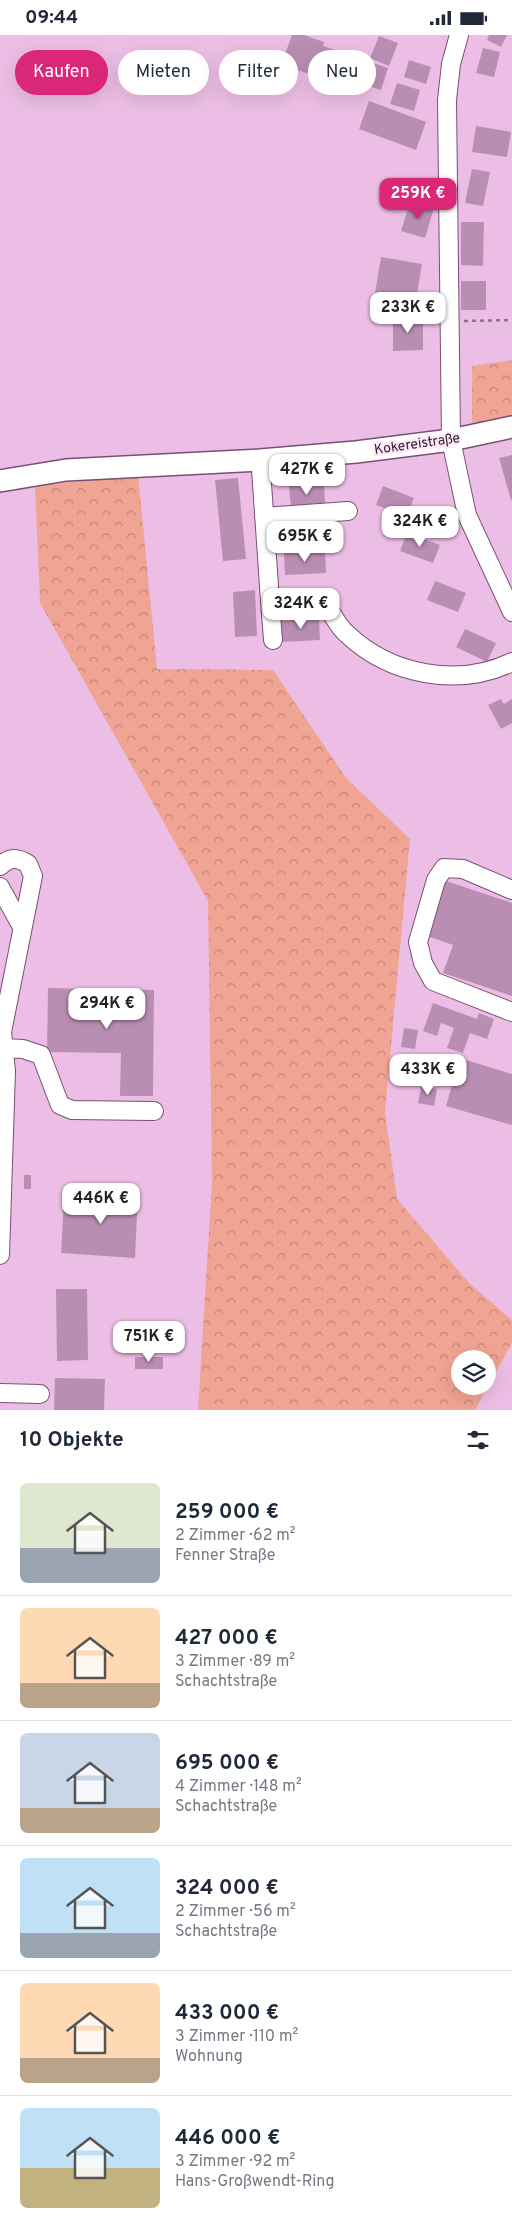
<!DOCTYPE html>
<html lang="de">
<head>
<meta charset="utf-8">
<style>
	:root { --surface:#fff; --page:#f2f2f3; --text:#1f2937; --muted:#747a83; --line:#e0e1e3; --accent:#db2777 }
	body { margin:0; font-family:Overpass,sans-serif; background:var(--page); color:var(--text); height:100vh; display:flex; flex-direction:column; font-size:19px; white-space:nowrap }
	* { box-sizing:border-box; margin:0 }
	p { font-size:16px; color:var(--muted) }
	.icon { flex:none; width:28px; height:28px; fill:none; stroke:currentColor; stroke-width:2; stroke-linecap:round; stroke-linejoin:round }
	.map { position:relative; height:1375px; overflow:hidden }
	.details { display:flex; flex-direction:column; background:var(--surface); flex:1 }
	.details>* { flex:none }
	.banner { position:absolute; left:15px; top:15px; width:482px; height:45px; display:flex; gap:10px }
	.fabs { position:absolute; left:451px; top:1315px; display:grid; gap:10px }
	.fabs a { display:grid; place-items:center; width:45px; height:45px; border-radius:50%; background:var(--surface); box-shadow:0 5px 20px #0002; font-size:25px }
	.price { position:absolute; translate:-50% -42px; padding:0 11px; border-radius:10px; background:#fff; color:#222; font-size:16px; line-height:32px; filter:drop-shadow(0 1px 2px #0008) }
	.price::after { content:''; position:absolute; left:50%; top:30px; width:15px; height:11px; margin-left:-8px; background:inherit; clip-path:polygon(0 0,100% 0,50% 100%) }
	.price.selected { background:var(--accent); color:#fff }
	ul { padding:0; list-style:none }
	li { display:flex; align-items:center; gap:15px; height:125px; padding:0 20px }
	li+li { border-top:1px solid var(--line) }
	li span { display:grid; place-items:center; flex:none; width:140px; height:100px; border-radius:8px; color:#555 }
	li>.icon { margin-inline-start:auto }
	span .icon { width:60px; height:60px; fill:#fffc; stroke-width:1 }
	li b { font-size:21px }
	h2 { display:flex; justify-content:space-between; align-items:center; height:60px; padding:0 20px; font-size:21px }
	.chip { padding:0 18px; border-radius:22px; background:var(--surface); box-shadow:0 5px 20px #0002; font-size:18px; line-height:45px }
	.chip.selected { background:var(--accent); color:#fff }
	.status { display:flex; justify-content:space-between; align-items:center; height:35px; padding:0 25px; background:var(--surface); direction:ltr }
	.status svg { height:14px; fill:currentColor }
	.map>svg:first-child { display:block }
	.forest { fill:url(#forest-crowns); fill-rule:evenodd }
	.building { fill:#ba8eb3 }
	.lines { fill:none; stroke-linecap:round; stroke-linejoin:round }
	.minor-casing { stroke:#795073; stroke-width:20 }
	.major-casing { stroke:#795073; stroke-width:24 }
	.path { stroke:#91708b; stroke-width:2.5; stroke-dasharray:4 4; stroke-linecap:butt }
	.minor { stroke:#fff; stroke-width:18 }
	.major { stroke:#fff; stroke-width:21 }
	.labels { text-anchor:middle; stroke-width:5; stroke-linejoin:round; paint-order:stroke }
	.street-label { font-size:14px; fill:#342231; stroke:#fde9f9 }
</style>
</head>
<body>
<div class="status"><b>09:44</b><svg viewBox="0 0 49 12"><path d="M0 12V9h3v3zM5 12V6h3v6zM10 12V3h3v9zM15 12V0h3v12zM26 1h20v11H26zM47 4h2v5h-2z"/></svg></div>
<div class="map">
<svg width="512" height="1375" viewBox="0 0 512 1375">
	<defs>
		<pattern id="forest-crowns" width="20" height="18" patternUnits="userSpaceOnUse" patternTransform="scale(1.25)"><rect width="20" height="18" fill="#f0a494"/><path d="M2 6a3 3 0 1 1 6 0M12 15a3 3 0 1 1 6 0" fill="none" stroke="#c38579"/></pattern>
	</defs>
	<rect width="100%" height="100%" fill="#edbee5"/>
	<path class="forest" d="M 512,325 L 512,383 L 472,390 L 472,331 Z
		M 138,439 L 157,634 L 273,635 L 346,743 L 410,804 L 385,1077 L 397,1164 L 470,1249 L 512,1285 L 512,1308 L 475,1375 L 198,1375 L 212,1147 L 208,866 L 40,568 L 35,451 ZM 460,1324 L 488,1324 L 488,1351 L 460,1351 Z"/>
	<path class="building" d="M 292,0 L 304,0 L 324,7 L 323,11 L 388,33 L 381,55 L 315,33 L 313,40 L 281,30 Z
		M 489,0 L 507,0 L 501,12 L 487,5 Z
		M 379,1 L 398,8 L 389,31 L 370,23 Z
		M 483,13 L 500,17 L 494,42 L 476,38 Z
		M 409,25 L 431,32 L 426,49 L 404,42 Z
		M 397,48 L 420,55 L 414,76 L 390,69 Z
		M 369,66 L 426,87 L 416,115 L 359,94 Z
		M 476,91 L 511,97 L 507,122 L 472,117 Z
		M 472,134 L 490,137 L 483,171 L 465,168 Z
		M 410,167 L 434,173 L 425,203 L 401,196 Z
		M 461,187 L 484,187 L 483,231 L 461,230 Z
		M 381,222 L 422,229 L 416,265 L 375,258 Z
		M 461,246 L 486,246 L 486,275 L 461,275 Z
		M 393,283 L 423,283 L 423,315 L 393,316 Z
		M 512,420 L 512,465 L 511,465 L 499,423 Z
		M 238,443 L 246,524 L 223,526 L 215,445 Z
		M 324,449 L 325,471 L 291,473 L 289,451 Z
		M 383,451 L 414,463 L 407,481 L 376,470 Z
		M 407,498 L 440,510 L 433,528 L 400,516 Z
		M 325,516 L 326,538 L 285,540 L 284,518 Z
		M 435,546 L 466,558 L 458,577 L 427,565 Z
		M 255,555 L 257,601 L 235,602 L 233,557 Z
		M 319,583 L 320,605 L 282,607 L 281,586 Z
		M 465,594 L 496,608 L 487,627 L 456,612 Z
		M 501,664 L 504,669 L 512,664 L 512,688 L 501,694 L 488,670 Z
		M 446,846 L 512,868 L 512,961 L 443,938 L 453,910 L 427,901 Z
		M 48,953 L 154,955 L 153,1061 L 120,1061 L 121,1018 L 47,1017 Z
		M 433,968 L 477,984 L 479,978 L 494,984 L 487,1004 L 470,998 L 463,1018 L 447,1013 L 454,993 L 441,988 L 437,1001 L 423,996 Z
		M 404,993 L 418,995 L 415,1014 L 401,1012 Z
		M 460,1023 L 512,1039 L 512,1090 L 446,1071 Z
		M 421,1052 L 437,1054 L 434,1071 L 418,1068 Z
		M 24,1140 L 31,1140 L 31,1154 L 24,1154 Z
		M 86,1155 L 138,1158 L 135,1223 L 61,1218 L 64,1164 L 85,1165 Z
		M 56,1254 L 87,1254 L 88,1325 L 57,1326 Z
		M 135,1322 L 163,1322 L 163,1334 L 135,1334 Z
		M 55,1343 L 105,1344 L 104,1375 L 54,1375 Z"/>
	<g class="lines">
		<g class="minor-casing">
			<path id="minor" d="M 459,0 L 451,29 L 447,65 L 451,405 L 467,480 L 512,577
				M 261,434 L 270,566 L 299,566 L 324,568 C 333,578 337,591 347,599 C 390,640 458,653 512,627
				M 264,482 L 348,476
				M 270,566 L 273,605
				M 0,831 C 10,822 17,822 28,829 L 33,841 L 2,997
				M 0,852 L 22,892
				M 512,855 L 463,834 L 444,833 L 436,845 L 418,907 L 423,928 L 433,946 L 512,977
				M 0,997 L 2,997 L 6,1036 L 0,1220
				M 4,1013 L 23,1014 L 41,1020 L 60,1070 L 72,1075 L 154,1076
				M 0,1358 L 40,1359"/>
		</g>
		<g class="major-casing">
			<path id="major" d="M 0,446 L 66,435 L 260,425 L 356,417 L 451,405 L 512,392"/>
		</g>
		<path class="path" d="M 464,286 L 512,285"/>
		<use href="#minor" class="minor"/>
		<use href="#major" class="major"/>
	</g>
	<g class="labels">
		<g class="street-label">
			<text transform="translate(417 408) rotate(-8)" y="5">Kokereistraße</text>
		</g>
	</g>
</svg>
<div class="fabs">
<a><svg class="icon" aria-label="layers" viewBox="0 0 24 24"><path d="M12 4l9 5-9 5-9-5zM3 14l9 5 9-5"/></svg></a>
</div>
<b class="price selected" style="left:418px;top:185px">259K €</b>
<b class="price" style="left:408px;top:299px">233K €</b>
<b class="price" style="left:307px;top:461px">427K €</b>
<b class="price" style="left:420px;top:513px">324K €</b>
<b class="price" style="left:305px;top:528px">695K €</b>
<b class="price" style="left:301px;top:595px">324K €</b>
<b class="price" style="left:107px;top:995px">294K €</b>
<b class="price" style="left:428px;top:1061px">433K €</b>
<b class="price" style="left:101px;top:1190px">446K €</b>
<b class="price" style="left:149px;top:1328px">751K €</b>
<div class="banner">
<a class="chip selected">Kaufen</a>
<a class="chip">Mieten</a>
<a class="chip">Filter</a>
<a class="chip">Neu</a>
</div>
</div>
<section class="details">
<h2>10 Objekte<svg class="icon" aria-label="filters" viewBox="0 0 24 24"><path d="M4 7h16M4 17h16"/><circle cx="9" cy="7" r="2"/><circle cx="15" cy="17" r="2"/></svg></h2>
<ul>
<li><span style="background:linear-gradient(#dfe7d0 65%,#9aa5b1 0)"><svg class="icon" aria-label="home" viewBox="0 0 24 24"><path d="M3 11l9-7 9 7M6 9v11h12V9"/></svg></span><div><b>259 000 €</b><p>2 Zimmer · 62 m²</p><p>Fenner Straße</p></div></li>
<li><span style="background:linear-gradient(#ffd9b3 75%,#b9a48a 0)"><svg class="icon" aria-label="home" viewBox="0 0 24 24"><path d="M3 11l9-7 9 7M6 9v11h12V9"/></svg></span><div><b>427 000 €</b><p>3 Zimmer · 89 m²</p><p>Schachtstraße</p></div></li>
<li><span style="background:linear-gradient(#c9d6e8 75%,#b9a48a 0)"><svg class="icon" aria-label="home" viewBox="0 0 24 24"><path d="M3 11l9-7 9 7M6 9v11h12V9"/></svg></span><div><b>695 000 €</b><p>4 Zimmer · 148 m²</p><p>Schachtstraße</p></div></li>
<li><span style="background:linear-gradient(#bfe0f5 75%,#9aa5b1 0)"><svg class="icon" aria-label="home" viewBox="0 0 24 24"><path d="M3 11l9-7 9 7M6 9v11h12V9"/></svg></span><div><b>324 000 €</b><p>2 Zimmer · 56 m²</p><p>Schachtstraße</p></div></li>
<li><span style="background:linear-gradient(#ffd9b3 75%,#b9a48a 0)"><svg class="icon" aria-label="home" viewBox="0 0 24 24"><path d="M3 11l9-7 9 7M6 9v11h12V9"/></svg></span><div><b>433 000 €</b><p>3 Zimmer · 110 m²</p><p>Wohnung</p></div></li>
<li><span style="background:linear-gradient(#bfe0f5 60%,#c2b280 0)"><svg class="icon" aria-label="home" viewBox="0 0 24 24"><path d="M3 11l9-7 9 7M6 9v11h12V9"/></svg></span><div><b>446 000 €</b><p>3 Zimmer · 92 m²</p><p>Hans-Großwendt-Ring</p></div></li>
</ul>
</section>
</body>
</html>
